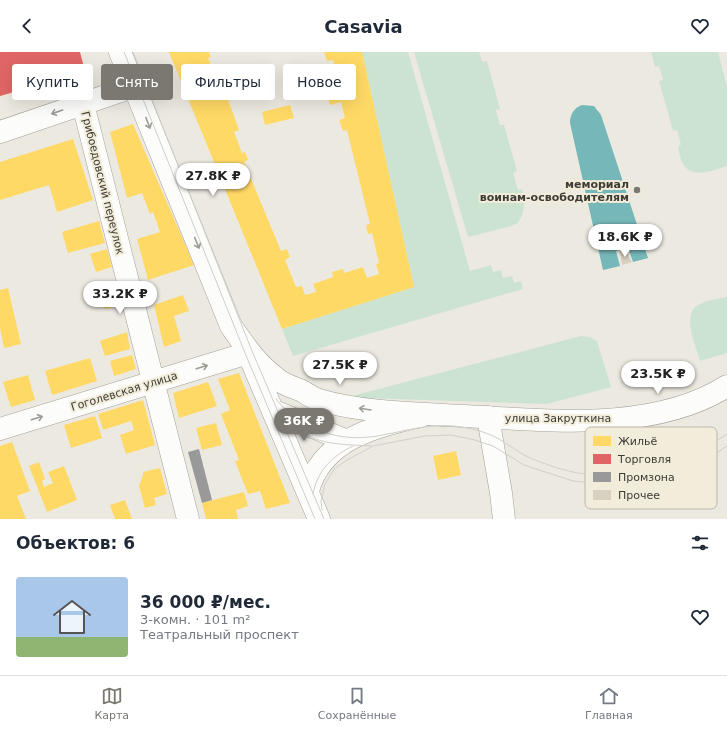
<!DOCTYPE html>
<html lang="ru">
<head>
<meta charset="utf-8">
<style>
	:root { --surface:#fff; --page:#f2f2f3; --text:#1f2937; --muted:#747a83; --line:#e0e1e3; --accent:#7a7870 }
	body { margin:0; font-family:"DejaVu Sans",sans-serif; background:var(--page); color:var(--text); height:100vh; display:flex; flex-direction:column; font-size:15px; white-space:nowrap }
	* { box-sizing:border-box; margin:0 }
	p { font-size:13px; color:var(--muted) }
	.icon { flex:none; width:22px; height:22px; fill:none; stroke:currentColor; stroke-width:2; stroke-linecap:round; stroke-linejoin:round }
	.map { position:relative; height:467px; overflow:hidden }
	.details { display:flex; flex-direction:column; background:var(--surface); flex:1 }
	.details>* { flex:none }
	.top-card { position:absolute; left:12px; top:12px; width:400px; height:36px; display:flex; gap:8px }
	.price { position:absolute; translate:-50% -34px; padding:0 9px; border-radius:14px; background:#fff; color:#222; font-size:13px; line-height:26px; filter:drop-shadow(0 1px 2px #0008) }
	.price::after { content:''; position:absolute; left:50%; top:24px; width:12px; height:9px; margin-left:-6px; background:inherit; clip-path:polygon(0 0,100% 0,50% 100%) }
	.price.on { background:var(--accent); color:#fff }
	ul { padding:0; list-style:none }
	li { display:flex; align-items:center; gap:12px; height:100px; padding:0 16px }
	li+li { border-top:1px solid var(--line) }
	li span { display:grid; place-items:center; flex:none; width:112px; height:80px; border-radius:4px; color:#555 }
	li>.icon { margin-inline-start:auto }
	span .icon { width:48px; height:48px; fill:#fffc; stroke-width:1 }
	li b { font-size:17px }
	h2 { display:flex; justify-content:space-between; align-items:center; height:48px; padding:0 16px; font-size:17px }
	.pill { padding:0 14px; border-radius:4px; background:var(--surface); box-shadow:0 4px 16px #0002; font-size:14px; line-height:36px }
	.pill.on { background:var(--accent); color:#fff }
	header { display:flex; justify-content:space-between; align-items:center; height:52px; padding:0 16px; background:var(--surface); font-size:18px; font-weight:700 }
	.menu { display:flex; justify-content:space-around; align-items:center; height:56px; border-top:1px solid var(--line); background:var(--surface); font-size:11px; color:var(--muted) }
	.menu a { display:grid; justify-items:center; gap:2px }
	.menu .on { color:var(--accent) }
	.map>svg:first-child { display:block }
	.green { fill:#cde3d2 }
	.water { fill:#76b7b9 }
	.homes { fill:#ffd966 }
	.shops { fill:#e06666 }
	.industry { fill:#999 }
	.building { fill:#d8d1c1 }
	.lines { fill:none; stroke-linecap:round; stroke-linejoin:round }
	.minor-casing { stroke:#a3a09a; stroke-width:23 }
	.major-casing { stroke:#a3a09a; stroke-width:23 }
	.minor { stroke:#fcfcfa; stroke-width:22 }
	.major { stroke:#fcfcfa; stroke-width:22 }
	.tram { stroke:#cfcfcc; stroke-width:1 }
	.oneway { stroke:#9c9c97 }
	.poi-dot { fill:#7a7870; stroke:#f2ecda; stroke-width:1.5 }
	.labels { text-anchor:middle; stroke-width:4; stroke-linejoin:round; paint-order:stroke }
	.street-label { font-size:11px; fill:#3d3b34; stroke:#f2ecda }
	.poi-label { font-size:11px; font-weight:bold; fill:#3d3b34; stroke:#f2ecda; text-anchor:end }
	.key { fill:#f2ecda; stroke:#bcb7a8; stroke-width:1 }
	.key-label { font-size:11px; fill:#3d3b34 }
</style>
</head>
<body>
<header><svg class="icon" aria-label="back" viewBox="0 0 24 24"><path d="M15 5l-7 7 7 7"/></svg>Casavia<svg class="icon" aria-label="heart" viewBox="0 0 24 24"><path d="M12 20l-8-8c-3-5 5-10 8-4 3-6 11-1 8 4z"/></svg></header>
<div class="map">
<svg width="727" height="467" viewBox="0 0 727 467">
	<rect width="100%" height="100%" fill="#ece9e0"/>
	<path class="green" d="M 362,0 L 408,0 L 470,219 L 491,213 L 493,220 L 501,218 L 503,226 L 512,224 L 514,231 L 521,229 L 523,237 L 293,304 L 282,277 L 414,235 Z
		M 414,0 L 479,0 L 482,10 L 487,9 L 500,57 L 496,58 L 500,73 L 504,73 L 517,119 L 513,121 L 518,138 L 522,137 C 526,150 525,159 518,171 L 508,175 L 468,185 Z
		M 651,0 L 718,0 L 727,35 L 727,114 C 713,118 693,128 683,112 C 680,107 679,100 678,94 L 681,93 L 677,78 L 673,79 L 659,29 L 663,28 L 659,14 L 655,15 Z
		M 727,245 L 727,301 L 700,309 C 696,294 680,260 700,252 C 708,248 718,247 727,245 Z
		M 581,284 L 590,285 L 597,289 L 611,335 L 547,352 L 363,346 L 352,344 Z"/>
	<path class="water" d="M 582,53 L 594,54 L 601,63 L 648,206 L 633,210 L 628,195 L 616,199 L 620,214 L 603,218 L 570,71 C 570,62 574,56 582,53 Z"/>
	<path class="homes" d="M 0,0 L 43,0 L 51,29 L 0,44 Z
		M 169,0 L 209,0 L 211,5 L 208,6 L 216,25 L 219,23 L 239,78 L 234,80 L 242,101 L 245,100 L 248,108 L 244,110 L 281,199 L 287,197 L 290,205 L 285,208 L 296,235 L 302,234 L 305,243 L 316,240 L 313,232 L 333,225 L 332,220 L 343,217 L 344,221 L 363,215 L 367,226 L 379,222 L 376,212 L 379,211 L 372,181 L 368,182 L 366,173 L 370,172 L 347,78 L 343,79 L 339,68 L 345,66 L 341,50 L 330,53 L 328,44 L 336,42 L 333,33 L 339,31 L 337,25 L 334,26 L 332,19 L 336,18 L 333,8 L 327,9 L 324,0 L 362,0 L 414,235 L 282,277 Z
		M 290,53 L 294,66 L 265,73 L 262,60 Z
		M 133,72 L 194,213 L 148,228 L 137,187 L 160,180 L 153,160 L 150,162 L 142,141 L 127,146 L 110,80 Z
		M 73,87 L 93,148 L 57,160 L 49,133 L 0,148 L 0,110 Z
		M 99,169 L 105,191 L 68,201 L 62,180 Z
		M 107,197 L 112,215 L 96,220 L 90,202 Z
		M 116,233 L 121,253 L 105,257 L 100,237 Z
		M 8,236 L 21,292 L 4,296 L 0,276 L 0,238 Z
		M 183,243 L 189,259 L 174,264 L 181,289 L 164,295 L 154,253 Z
		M 127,280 L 130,297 L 105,304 L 100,289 Z
		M 132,303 L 136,317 L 114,324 L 110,309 Z
		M 90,306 L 97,329 L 52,343 L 45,319 Z
		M 239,321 L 283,433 L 290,451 L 266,457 L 260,439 L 248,442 L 235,409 L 239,408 L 221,362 L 230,358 L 218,327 Z
		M 28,323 L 35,348 L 11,355 L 3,330 Z
		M 208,330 L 217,354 L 179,366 L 173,341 Z
		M 143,348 L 155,393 L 126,402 L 120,383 L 134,378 L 131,369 L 103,378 L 98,362 Z
		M 95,364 L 102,386 L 71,396 L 64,373 Z
		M 216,371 L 222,393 L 202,398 L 196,376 Z
		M 12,390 L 30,439 L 17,444 L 26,467 L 0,467 L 0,394 Z
		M 456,399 L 461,423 L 438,428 L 433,404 Z
		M 39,410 L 45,427 L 42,429 L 44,435 L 53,431 L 48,420 L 64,414 L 77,448 L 47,460 L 29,414 Z
		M 160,416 L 167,442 L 154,446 L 156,453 L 145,456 L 139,434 L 143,423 L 143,420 Z
		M 244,440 L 248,454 L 236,458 L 238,467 L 206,467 L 202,451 Z
		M 125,448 L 132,467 L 115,467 L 110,453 Z"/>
	<path class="shops" d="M 0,0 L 80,0 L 85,19 L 0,44 Z"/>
	<path class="industry" d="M 199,397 L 212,448 L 202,451 L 188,400 Z"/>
	<path class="building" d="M 625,198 L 632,210 L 622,213 L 620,199 Z"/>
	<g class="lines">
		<g class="minor-casing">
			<path id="minor" d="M 83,52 L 188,467
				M 0,80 L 147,30
				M 274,359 L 347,389
				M 488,365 L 501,441 L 504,467
				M 0,377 L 248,301 L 319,467
				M 308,439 C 321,388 375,374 421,364"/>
		</g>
		<g class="major-casing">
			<path id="major" d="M 120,0 L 231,274 C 244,293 257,312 276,326 C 282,332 292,335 300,338 C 306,341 313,346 319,348 C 364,361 417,361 463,364 C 547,368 653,381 727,334"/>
		</g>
		<use href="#minor" class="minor"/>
		<use href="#major" class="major"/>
		<path class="tram" d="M 124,0 L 245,301 L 315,467
			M 133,0 L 252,299 L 324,467
			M 276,347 C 298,375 334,389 369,385 C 377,385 385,382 393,381 C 416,376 439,371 462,375 C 475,377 488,381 499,387 C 509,393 518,400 528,405 C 539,410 562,418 573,420 C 600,426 647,423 672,413 C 692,405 709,394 727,382
			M 282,364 C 291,373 301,381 313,386 C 329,393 355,393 372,394
			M 313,442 C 317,419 332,404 353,394
			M 322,458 L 321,449 L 325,432 L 334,417 L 347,408 L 373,394 L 425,384 L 451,383 L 475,388 L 493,394 L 524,413 L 573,429 L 606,432 L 637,431 L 675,422 L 706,408 L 727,394"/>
	</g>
	<defs><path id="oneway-shaft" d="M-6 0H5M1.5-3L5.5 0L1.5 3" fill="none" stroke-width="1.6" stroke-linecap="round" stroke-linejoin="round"/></defs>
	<g class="oneway">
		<use href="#oneway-shaft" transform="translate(57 60) rotate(161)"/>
		<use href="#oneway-shaft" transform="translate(148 71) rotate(69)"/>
		<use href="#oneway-shaft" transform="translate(197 191) rotate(68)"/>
		<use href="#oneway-shaft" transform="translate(202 315) rotate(-17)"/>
		<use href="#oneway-shaft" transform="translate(365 357) rotate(-171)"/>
		<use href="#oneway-shaft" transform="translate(37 366) rotate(-17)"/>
	</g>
	<circle class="poi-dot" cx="637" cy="138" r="4"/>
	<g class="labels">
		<g class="street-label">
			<text transform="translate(103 131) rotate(76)" y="4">Грибоедовский переулок</text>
			<text transform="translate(124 339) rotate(-17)" y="4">Гоголевская улица</text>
			<text x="558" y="370">улица Закруткина</text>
		</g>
		<g class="poi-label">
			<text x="629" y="136">мемориал<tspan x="629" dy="13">воинам-освободителям</tspan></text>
		</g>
	</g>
	<rect x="585" y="375" width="132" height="82" rx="6" class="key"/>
	<rect x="593" y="384" width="18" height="10" fill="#ffd966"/>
	<rect x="593" y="402" width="18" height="10" fill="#e06666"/>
	<rect x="593" y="420" width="18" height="10" fill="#999"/>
	<rect x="593" y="438" width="18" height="10" fill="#d8d1c1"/>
	<g class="key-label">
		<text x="618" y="393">Жильё</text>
		<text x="618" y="411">Торговля</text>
		<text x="618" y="429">Промзона</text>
		<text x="618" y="447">Прочее</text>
	</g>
</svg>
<b class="price" style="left:213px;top:145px">27.8K ₽</b>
<b class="price" style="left:625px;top:206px">18.6K ₽</b>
<b class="price" style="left:120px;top:263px">33.2K ₽</b>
<b class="price" style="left:340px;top:334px">27.5K ₽</b>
<b class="price" style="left:658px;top:343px">23.5K ₽</b>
<b class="price on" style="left:304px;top:390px">36K ₽</b>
<div class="top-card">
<a class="pill">Купить</a>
<a class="pill on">Снять</a>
<a class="pill">Фильтры</a>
<a class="pill">Новое</a>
</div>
</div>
<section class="details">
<h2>Объектов: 6<svg class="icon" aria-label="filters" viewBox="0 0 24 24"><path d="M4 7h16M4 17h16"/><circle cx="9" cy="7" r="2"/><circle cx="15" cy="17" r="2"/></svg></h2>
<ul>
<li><span style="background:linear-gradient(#a9c7e8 75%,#8fb573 0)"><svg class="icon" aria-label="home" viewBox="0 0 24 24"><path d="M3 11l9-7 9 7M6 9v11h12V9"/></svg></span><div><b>36 000 ₽/мес.</b><p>3-комн. · 101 m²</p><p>Театральный проспект</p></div><svg class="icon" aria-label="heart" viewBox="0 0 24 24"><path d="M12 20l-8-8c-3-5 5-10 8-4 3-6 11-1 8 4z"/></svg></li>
</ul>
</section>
<nav class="menu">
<a class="on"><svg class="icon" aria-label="map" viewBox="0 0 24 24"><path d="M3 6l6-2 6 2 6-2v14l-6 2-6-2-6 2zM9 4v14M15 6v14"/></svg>Карта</a>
<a><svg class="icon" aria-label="saved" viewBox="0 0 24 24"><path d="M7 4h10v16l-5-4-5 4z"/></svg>Сохранённые</a>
<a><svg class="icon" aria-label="home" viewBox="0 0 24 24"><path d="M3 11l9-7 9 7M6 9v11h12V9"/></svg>Главная</a>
</nav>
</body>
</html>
